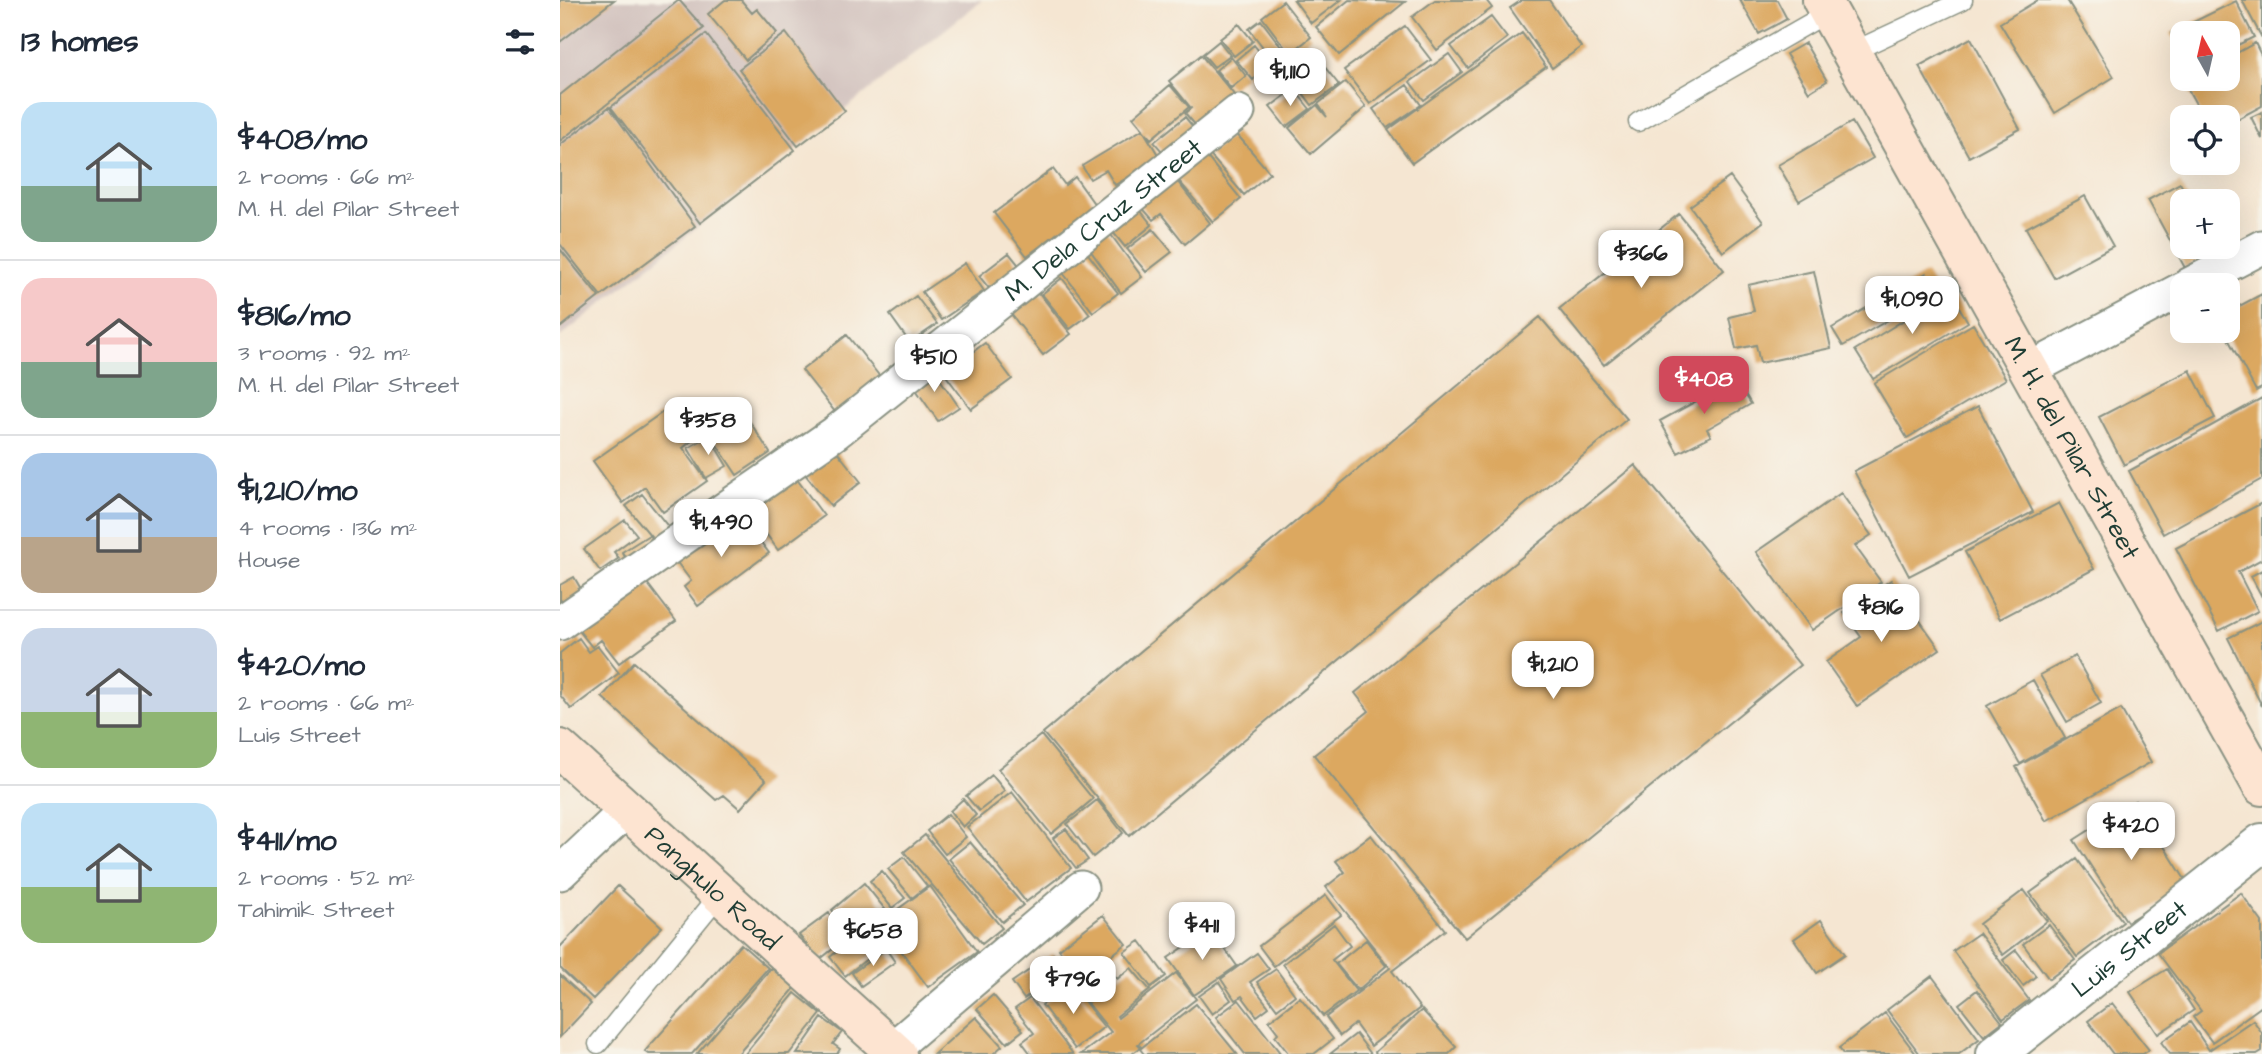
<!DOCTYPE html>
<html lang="en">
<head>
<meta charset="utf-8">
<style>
	:root { --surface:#fff; --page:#f6f6f7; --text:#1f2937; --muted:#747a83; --line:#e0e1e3; --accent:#d1495b }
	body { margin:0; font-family:"Architects Daughter",sans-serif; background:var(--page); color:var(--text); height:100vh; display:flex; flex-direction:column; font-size:26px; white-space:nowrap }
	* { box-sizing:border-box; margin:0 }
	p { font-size:23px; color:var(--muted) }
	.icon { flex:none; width:38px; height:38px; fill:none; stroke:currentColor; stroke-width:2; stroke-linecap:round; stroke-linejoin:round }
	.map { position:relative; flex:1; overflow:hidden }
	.drawer { display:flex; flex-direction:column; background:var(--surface); width:560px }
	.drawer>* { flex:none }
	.needle { width:46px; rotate:352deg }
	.buttons { position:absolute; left:1610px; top:21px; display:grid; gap:14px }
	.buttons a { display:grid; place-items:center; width:70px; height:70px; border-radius:14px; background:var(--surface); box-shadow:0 7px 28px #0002; font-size:35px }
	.price { position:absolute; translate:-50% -60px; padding:0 16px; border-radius:14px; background:#fff; color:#222; font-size:23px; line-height:46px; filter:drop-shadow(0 2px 4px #0008) }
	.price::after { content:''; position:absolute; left:50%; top:42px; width:21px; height:16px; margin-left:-10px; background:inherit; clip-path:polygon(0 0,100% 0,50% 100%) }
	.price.active { background:var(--accent); color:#fff }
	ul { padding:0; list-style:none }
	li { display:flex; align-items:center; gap:21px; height:175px; padding:0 21px }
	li+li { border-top:2px solid var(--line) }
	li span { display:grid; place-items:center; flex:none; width:196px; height:140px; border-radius:21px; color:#555 }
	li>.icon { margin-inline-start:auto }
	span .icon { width:84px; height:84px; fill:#fffc; stroke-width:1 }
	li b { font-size:30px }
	h2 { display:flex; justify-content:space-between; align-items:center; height:84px; padding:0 21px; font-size:30px }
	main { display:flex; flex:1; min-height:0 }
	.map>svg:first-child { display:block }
	.industrial { fill:#d0c0bc }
	.building { fill:#dca861 }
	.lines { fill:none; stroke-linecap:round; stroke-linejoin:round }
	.service-casing { stroke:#8a9283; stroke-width:21 }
	.minor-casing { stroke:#8a9283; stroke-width:37 }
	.tertiary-casing { stroke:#8a9283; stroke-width:42 }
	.secondary-casing { stroke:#8a9283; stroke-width:42 }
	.service { stroke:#fff; stroke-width:18 }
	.minor { stroke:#fff; stroke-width:33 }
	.tertiary { stroke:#fff; stroke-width:38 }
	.secondary { stroke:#fde4d1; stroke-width:38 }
	.labels { text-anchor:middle; stroke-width:7; stroke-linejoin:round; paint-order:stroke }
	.street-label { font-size:26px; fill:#1f3d34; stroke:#f7f3e8 }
</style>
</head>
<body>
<main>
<section class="drawer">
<h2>13 homes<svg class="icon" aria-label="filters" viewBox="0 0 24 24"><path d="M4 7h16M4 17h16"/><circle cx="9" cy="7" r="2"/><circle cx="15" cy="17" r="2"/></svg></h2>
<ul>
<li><span style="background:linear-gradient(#bfe0f5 60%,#7fa58c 0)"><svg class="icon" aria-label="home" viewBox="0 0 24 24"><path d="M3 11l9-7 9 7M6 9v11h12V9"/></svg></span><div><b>$408/mo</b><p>2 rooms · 66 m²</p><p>M. H. del Pilar Street</p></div></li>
<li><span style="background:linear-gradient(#f6c9c9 60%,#7fa58c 0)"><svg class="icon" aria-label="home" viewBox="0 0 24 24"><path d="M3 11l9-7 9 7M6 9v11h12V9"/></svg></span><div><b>$816/mo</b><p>3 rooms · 92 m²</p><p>M. H. del Pilar Street</p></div></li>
<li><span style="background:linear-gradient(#a9c7e8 60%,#b9a48a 0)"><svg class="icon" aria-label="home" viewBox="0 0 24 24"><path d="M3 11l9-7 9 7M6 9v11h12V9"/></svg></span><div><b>$1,210/mo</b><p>4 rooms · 136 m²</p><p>House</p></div></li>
<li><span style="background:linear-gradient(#c9d6e8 60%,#8fb573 0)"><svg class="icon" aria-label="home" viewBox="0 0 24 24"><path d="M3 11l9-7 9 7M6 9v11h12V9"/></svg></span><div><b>$420/mo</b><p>2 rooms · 66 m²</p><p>Luis Street</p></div></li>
<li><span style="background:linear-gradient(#bfe0f5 60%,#8fb573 0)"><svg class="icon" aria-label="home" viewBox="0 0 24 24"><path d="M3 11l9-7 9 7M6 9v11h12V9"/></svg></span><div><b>$411/mo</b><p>2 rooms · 52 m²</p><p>Tahimik Street</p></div></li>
</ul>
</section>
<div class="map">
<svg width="1702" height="1054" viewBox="0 0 1702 1054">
	<rect width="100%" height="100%" fill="#f7f3e8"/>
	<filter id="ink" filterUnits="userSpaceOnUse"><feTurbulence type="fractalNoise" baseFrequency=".0143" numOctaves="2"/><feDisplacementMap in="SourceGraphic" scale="14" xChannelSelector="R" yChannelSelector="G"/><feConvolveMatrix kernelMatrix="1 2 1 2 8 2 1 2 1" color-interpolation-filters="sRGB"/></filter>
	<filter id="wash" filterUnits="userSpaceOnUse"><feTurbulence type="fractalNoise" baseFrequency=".00686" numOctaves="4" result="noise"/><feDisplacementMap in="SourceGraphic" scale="28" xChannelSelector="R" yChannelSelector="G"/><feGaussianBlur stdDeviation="1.57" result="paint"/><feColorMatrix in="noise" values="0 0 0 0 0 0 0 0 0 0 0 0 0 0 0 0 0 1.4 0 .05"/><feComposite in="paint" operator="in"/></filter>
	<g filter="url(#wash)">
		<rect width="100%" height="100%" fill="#f5e6d2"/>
		<path class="industrial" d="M 0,0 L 422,0 L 0,337 Z"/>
		<g id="blocks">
			<path class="building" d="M 0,0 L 54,0 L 0,42 Z
				M 119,0 L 144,28 L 0,141 L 0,95 Z
				M 165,0 L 181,0 L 192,13 L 197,9 L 217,33 L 186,60 L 148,14 Z
				M 734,0 L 781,0 L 751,23 Z
				M 789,0 L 845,2 L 779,55 L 756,27 Z
				M 875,0 L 926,0 L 932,8 L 877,50 L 852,17 Z
				M 962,0 L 989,0 L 1021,47 L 992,68 L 950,8 Z
				M 1180,0 L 1217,0 L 1227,19 L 1199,34 Z
				M 1478,0 L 1507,0 L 1554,77 L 1495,113 L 1440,23 Z
				M 1682,0 L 1702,0 L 1702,38 Z
				M 723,1 L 751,37 L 730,54 L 702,17 Z
				M 1676,1 L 1694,37 L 1668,50 L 1668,33 L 1622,33 L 1622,56 L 1611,33 Z
				M 931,17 L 947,38 L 908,68 L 891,46 Z
				M 701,20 L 731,60 L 719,68 L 689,29 Z
				M 679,24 L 693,41 L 674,56 L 660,39 Z
				M 845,26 L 871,60 L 810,104 L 784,70 Z
				M 226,33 L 285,111 L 238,146 L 179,69 Z
				M 962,33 L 986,67 L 852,163 L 828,130 Z
				M 146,34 L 235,150 L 140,223 L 51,107 Z
				M 1411,38 L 1460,129 L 1409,157 L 1359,66 Z
				M 659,41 L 670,55 L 654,67 L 643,54 Z
				M 1245,43 L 1267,81 L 1249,92 L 1226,54 Z
				M 1695,43 L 1702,57 L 1702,106 L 1668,124 L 1668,117 L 1643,117 L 1624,82 L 1629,79 L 1668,79 L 1668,58 Z
				M 694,45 L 710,65 L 693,80 L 676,60 Z
				M 889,54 L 902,72 L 864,100 L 850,82 Z
				M 641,55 L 676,97 L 638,128 L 625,113 L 631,108 L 609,81 Z
				M 671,57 L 686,76 L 671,88 L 656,70 Z
				M 760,61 L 779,85 L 752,105 L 734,81 Z
				M 786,82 L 806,107 L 751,154 L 729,128 L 757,105 L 767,117 L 758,104 Z
				M 610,85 L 629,107 L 591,139 L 583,130 L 600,158 L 555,185 L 546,170 L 530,179 L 522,166 L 583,129 L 573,117 Z
				M 847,85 L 861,105 L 827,128 L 813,109 Z
				M 734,89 L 750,109 L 726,127 L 710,107 Z
				M 49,107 L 135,226 L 41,296 L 0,244 L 0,145 Z
				M 1702,112 L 1702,139 L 1691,117 Z
				M 625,117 L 638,133 L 607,157 L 594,142 Z
				M 1292,122 L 1313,158 L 1239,201 L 1218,165 Z
				M 675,132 L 710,173 L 684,195 L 649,154 Z
				M 643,152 L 681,199 L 653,222 L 614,175 Z
				M 493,169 L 505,185 L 515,177 L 535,205 L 467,256 L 434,213 Z
				M 613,176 L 650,223 L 625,244 L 601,214 L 593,220 L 579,204 Z
				M 1170,177 L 1203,222 L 1163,252 L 1130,206 Z
				M 1620,183 L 1630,201 L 1622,201 L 1622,247 L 1655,247 L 1657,250 L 1625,268 L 1588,200 Z
				M 1525,196 L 1553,246 L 1494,278 L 1466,228 Z
				M 576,205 L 592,225 L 565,247 L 548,226 Z
				M 1119,214 L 1164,270 L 1044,365 L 999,309 Z
				M 546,228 L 582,277 L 561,293 L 525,243 Z
				M 593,229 L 612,252 L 586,272 L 567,249 Z
				M 522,246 L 558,293 L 533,312 L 497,265 Z
				M 0,249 L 39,297 L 0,328 Z
				M 449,253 L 462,269 L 432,292 L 419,276 Z
				M 405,263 L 424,291 L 381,320 L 362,292 Z
				M 1254,271 L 1271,348 L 1200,363 L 1196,345 L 1176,349 L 1169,317 L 1194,311 L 1188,285 Z
				M 1366,273 L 1377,292 L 1283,346 L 1272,328 Z
				M 502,278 L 530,314 L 510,329 L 482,294 Z
				M 1390,292 L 1408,322 L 1313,379 L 1295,350 Z
				M 479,293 L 511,334 L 483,355 L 451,314 Z
				M 1702,294 L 1702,388 L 1696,391 L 1664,331 L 1668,331 L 1668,312 Z
				M 356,296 L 377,324 L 350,343 L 330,315 Z
				M 980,317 L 1067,419 L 569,836 L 483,733 Z
				M 1413,324 L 1446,379 L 1347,438 L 1314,383 Z
				M 287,335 L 321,378 L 276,413 L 242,370 Z
				M 425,343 L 452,379 L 411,409 L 384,373 Z
				M 371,366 L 399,407 L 378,421 L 350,381 Z
				M 1630,370 L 1655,418 L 1564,465 L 1539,417 Z
				M 1176,379 L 1191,404 L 1147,429 L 1151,436 L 1118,453 L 1100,421 Z
				M 1702,398 L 1702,479 L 1603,534 L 1569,471 Z
				M 163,401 L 171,415 L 147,429 L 139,415 Z
				M 1418,406 L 1473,512 L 1349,576 L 1294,471 Z
				M 110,407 L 133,440 L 123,448 L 147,481 L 103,512 L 85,487 L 63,503 L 33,461 Z
				M 183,411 L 210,453 L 177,475 L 149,433 Z
				M 149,436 L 167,466 L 146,478 L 128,448 Z
				M 275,449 L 301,482 L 271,506 L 244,473 Z
				M 1075,465 L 1240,665 L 905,938 L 754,755 L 809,711 L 795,693 Z
				M 236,478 L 264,516 L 218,550 L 190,512 Z
				M 1281,493 L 1311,535 L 1295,546 L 1321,582 L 1252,630 L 1196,552 Z
				M 82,494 L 110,529 L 95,541 L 66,506 Z
				M 1499,503 L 1534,569 L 1440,619 L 1405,552 Z
				M 1702,503 L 1702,559 L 1678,572 L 1698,611 L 1659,631 L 1616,548 Z
				M 179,513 L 209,553 L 138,606 L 124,587 L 131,581 L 116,561 Z
				M 65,520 L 77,535 L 54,552 L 59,558 L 40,571 L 24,549 Z
				M 89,535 L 98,549 L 71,566 L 62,552 Z
				M 1702,570 L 1702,597 L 1691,576 Z
				M 14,577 L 25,596 L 0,611 L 0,585 Z
				M 84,579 L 116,621 L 59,663 L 41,640 L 32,647 L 17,628 Z
				M 1331,580 L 1380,649 L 1297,706 L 1266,662 L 1301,637 L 1284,613 Z
				M 1702,621 L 1702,706 L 1668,638 Z
				M 19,638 L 29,652 L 38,646 L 59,673 L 11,709 L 0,695 L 0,653 Z
				M 1515,656 L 1541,703 L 1507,722 L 1480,675 Z
				M 74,662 L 206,780 L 180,809 L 164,795 L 156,800 L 42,697 Z
				M 1473,680 L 1505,738 L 1460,764 L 1427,706 Z
				M 1561,709 L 1591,762 L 1486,821 L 1456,767 Z
				M 481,735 L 533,799 L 491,834 L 438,769 Z
				M 432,775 L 445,791 L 419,811 L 406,796 Z
				M 452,792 L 511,868 L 466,902 L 407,827 Z
				M 403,799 L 416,815 L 403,827 L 390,811 Z
				M 537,800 L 563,833 L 533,857 L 507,824 Z
				M 1575,801 L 1628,884 L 1567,922 L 1514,840 Z
				M 388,814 L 406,837 L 385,854 L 367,831 Z
				M 506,829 L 528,860 L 516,868 L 493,838 Z
				M 365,835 L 442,928 L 422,944 L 344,852 Z
				M 811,835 L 885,930 L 832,971 L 860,1008 L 811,1046 L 795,1024 L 780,1036 L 766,1017 L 830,968 L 766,887 L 785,872 L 776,861 Z
				M 410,842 L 463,905 L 442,922 L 389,859 Z
				M 344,857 L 367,886 L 352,898 L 328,869 Z
				M 1517,859 L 1563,922 L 1517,957 L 1470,893 Z
				M 322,871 L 345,898 L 332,908 L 310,881 Z
				M 304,883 L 325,909 L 293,936 L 272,910 Z
				M 58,886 L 102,927 L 33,999 L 0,968 L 0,947 Z
				M 370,886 L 417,952 L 368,987 L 320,922 Z
				M 1464,890 L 1487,921 L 1443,955 L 1419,924 Z
				M 1681,893 L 1702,922 L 1702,1006 L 1652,1042 L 1633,1017 L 1641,1011 L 1598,953 Z
				M 766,895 L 781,915 L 714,966 L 699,946 Z
				M 269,913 L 288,937 L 259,960 L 239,935 Z
				M 543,915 L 566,944 L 543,962 L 557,979 L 571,968 L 590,990 L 557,1016 L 558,1018 L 616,973 L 636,999 L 578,1044 L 581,1047 L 572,1054 L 521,1054 L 551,1032 L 518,991 L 530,982 L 525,976 L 522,979 L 499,949 Z
				M 1261,920 L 1285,954 L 1257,973 L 1234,939 Z
				M 774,924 L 790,946 L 772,960 L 796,991 L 763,1016 L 723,964 Z
				M 312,925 L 326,944 L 285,976 L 270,957 Z
				M 1489,925 L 1515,960 L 1489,979 L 1463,944 Z
				M 651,929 L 677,966 L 634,995 L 608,958 Z
				M 1419,933 L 1469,1000 L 1443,1019 L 1393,951 Z
				M 806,940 L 826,966 L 798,990 L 776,964 Z
				M 580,941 L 606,976 L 591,987 L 564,952 Z
				M 181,944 L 208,968 L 132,1054 L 89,1054 L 85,1051 Z
				M 326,949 L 335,962 L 301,986 L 292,973 Z
				M 1456,950 L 1476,976 L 1463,986 L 1443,960 Z
				M 697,953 L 709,969 L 690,982 L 709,1007 L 697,1016 L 682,996 L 675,1000 L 661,979 Z
				M 493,954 L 511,980 L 481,1000 L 475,992 L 464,999 L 452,982 Z
				M 211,968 L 235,988 L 178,1054 L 137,1054 Z
				M 716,969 L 735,995 L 717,1009 L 697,982 Z
				M 1607,969 L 1634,1010 L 1598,1034 L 1570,992 Z
				M 0,975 L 31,1004 L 0,1037 Z
				M 1372,976 L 1419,1039 L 1399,1054 L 1360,1054 L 1327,1010 Z
				M 659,982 L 671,1000 L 652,1014 L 639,996 Z
				M 511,984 L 544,1027 L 515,1049 L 482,1005 Z
				M 1417,990 L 1442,1022 L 1424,1036 L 1399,1004 Z
				M 235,993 L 261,1014 L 229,1054 L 185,1054 Z
				M 433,995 L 463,1030 L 447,1043 L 417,1009 Z
				M 740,997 L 773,1039 L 754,1054 L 729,1054 L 715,1036 L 718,1033 L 709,1021 Z
				M 470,998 L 513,1054 L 471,1054 L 462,1042 L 474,1033 L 455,1009 Z
				M 679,1000 L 721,1054 L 685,1054 L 656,1017 Z
				M 1552,1003 L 1589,1050 L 1583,1054 L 1553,1054 L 1528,1021 Z
				M 636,1004 L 677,1054 L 584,1054 L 580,1049 Z
				M 862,1010 L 896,1047 L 889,1054 L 816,1054 L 815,1052 Z
				M 1325,1013 L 1356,1054 L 1283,1054 L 1279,1048 Z
				M 416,1017 L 442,1046 L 433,1054 L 374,1054 Z
				M 262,1018 L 282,1032 L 273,1044 L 280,1049 L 277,1054 L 237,1054 Z
				M 1693,1020 L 1702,1033 L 1702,1051 L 1697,1054 L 1610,1054 L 1601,1042 L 1630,1022 L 1649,1050 Z
				M 796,1034 L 811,1054 L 770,1054 Z"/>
		</g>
	</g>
	<g filter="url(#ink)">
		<use href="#blocks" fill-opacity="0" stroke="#8a9283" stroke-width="2"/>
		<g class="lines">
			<g class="service-casing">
				<path id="service" d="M 1292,52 L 1403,0
					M 1078,122 L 1269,12
					M 38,1044 L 160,894"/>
			</g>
			<g class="minor-casing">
				<g id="minor">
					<path d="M 1629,285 L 1702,247"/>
					<path d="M 1469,370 L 1622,289"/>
					<path id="s1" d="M 0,623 L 275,433 L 678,112"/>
					<path d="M 0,873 L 67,810"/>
					<path d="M 332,1049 L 521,888"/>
				</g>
			</g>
			<g class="tertiary-casing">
				<g id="tertiary">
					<path id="s2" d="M 1436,1054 L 1702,843"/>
				</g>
			</g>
			<g class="secondary-casing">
				<g id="secondary">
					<path id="s3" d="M 1262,0 L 1702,786"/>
					<path id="s4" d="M 0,749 L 337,1054"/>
				</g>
			</g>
			<use href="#service" class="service"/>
			<use href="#minor" class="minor"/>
			<use href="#tertiary" class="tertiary"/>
			<use href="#secondary" class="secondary"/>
		</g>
	</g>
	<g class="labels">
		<g class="street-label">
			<text dy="9" stroke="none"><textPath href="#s1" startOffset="677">M. Dela Cruz Street</textPath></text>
			<text dy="9" stroke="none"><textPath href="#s3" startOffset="513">M. H. del Pilar Street</textPath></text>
			<text dy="9" stroke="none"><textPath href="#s4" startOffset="206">Panghulo Road</textPath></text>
			<text dy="9" stroke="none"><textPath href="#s2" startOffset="170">Luis Street</textPath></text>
		</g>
	</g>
</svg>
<div class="buttons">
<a><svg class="needle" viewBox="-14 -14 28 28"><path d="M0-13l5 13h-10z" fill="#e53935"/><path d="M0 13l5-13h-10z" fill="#747a83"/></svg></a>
<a><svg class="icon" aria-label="locate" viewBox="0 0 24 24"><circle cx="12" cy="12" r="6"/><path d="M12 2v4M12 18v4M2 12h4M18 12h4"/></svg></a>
<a>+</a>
<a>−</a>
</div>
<b class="price" style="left:730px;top:108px">$1,110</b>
<b class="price" style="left:1081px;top:290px">$366</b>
<b class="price" style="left:1352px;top:336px">$1,090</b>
<b class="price" style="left:374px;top:394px">$510</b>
<b class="price active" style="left:1144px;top:416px">$408</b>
<b class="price" style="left:148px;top:457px">$358</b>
<b class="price" style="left:161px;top:559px">$1,490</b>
<b class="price" style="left:1321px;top:644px">$816</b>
<b class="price" style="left:993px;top:701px">$1,210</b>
<b class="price" style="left:1571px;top:862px">$420</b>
<b class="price" style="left:642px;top:962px">$411</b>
<b class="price" style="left:313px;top:968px">$658</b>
<b class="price" style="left:513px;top:1016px">$796</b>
</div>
</main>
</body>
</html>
